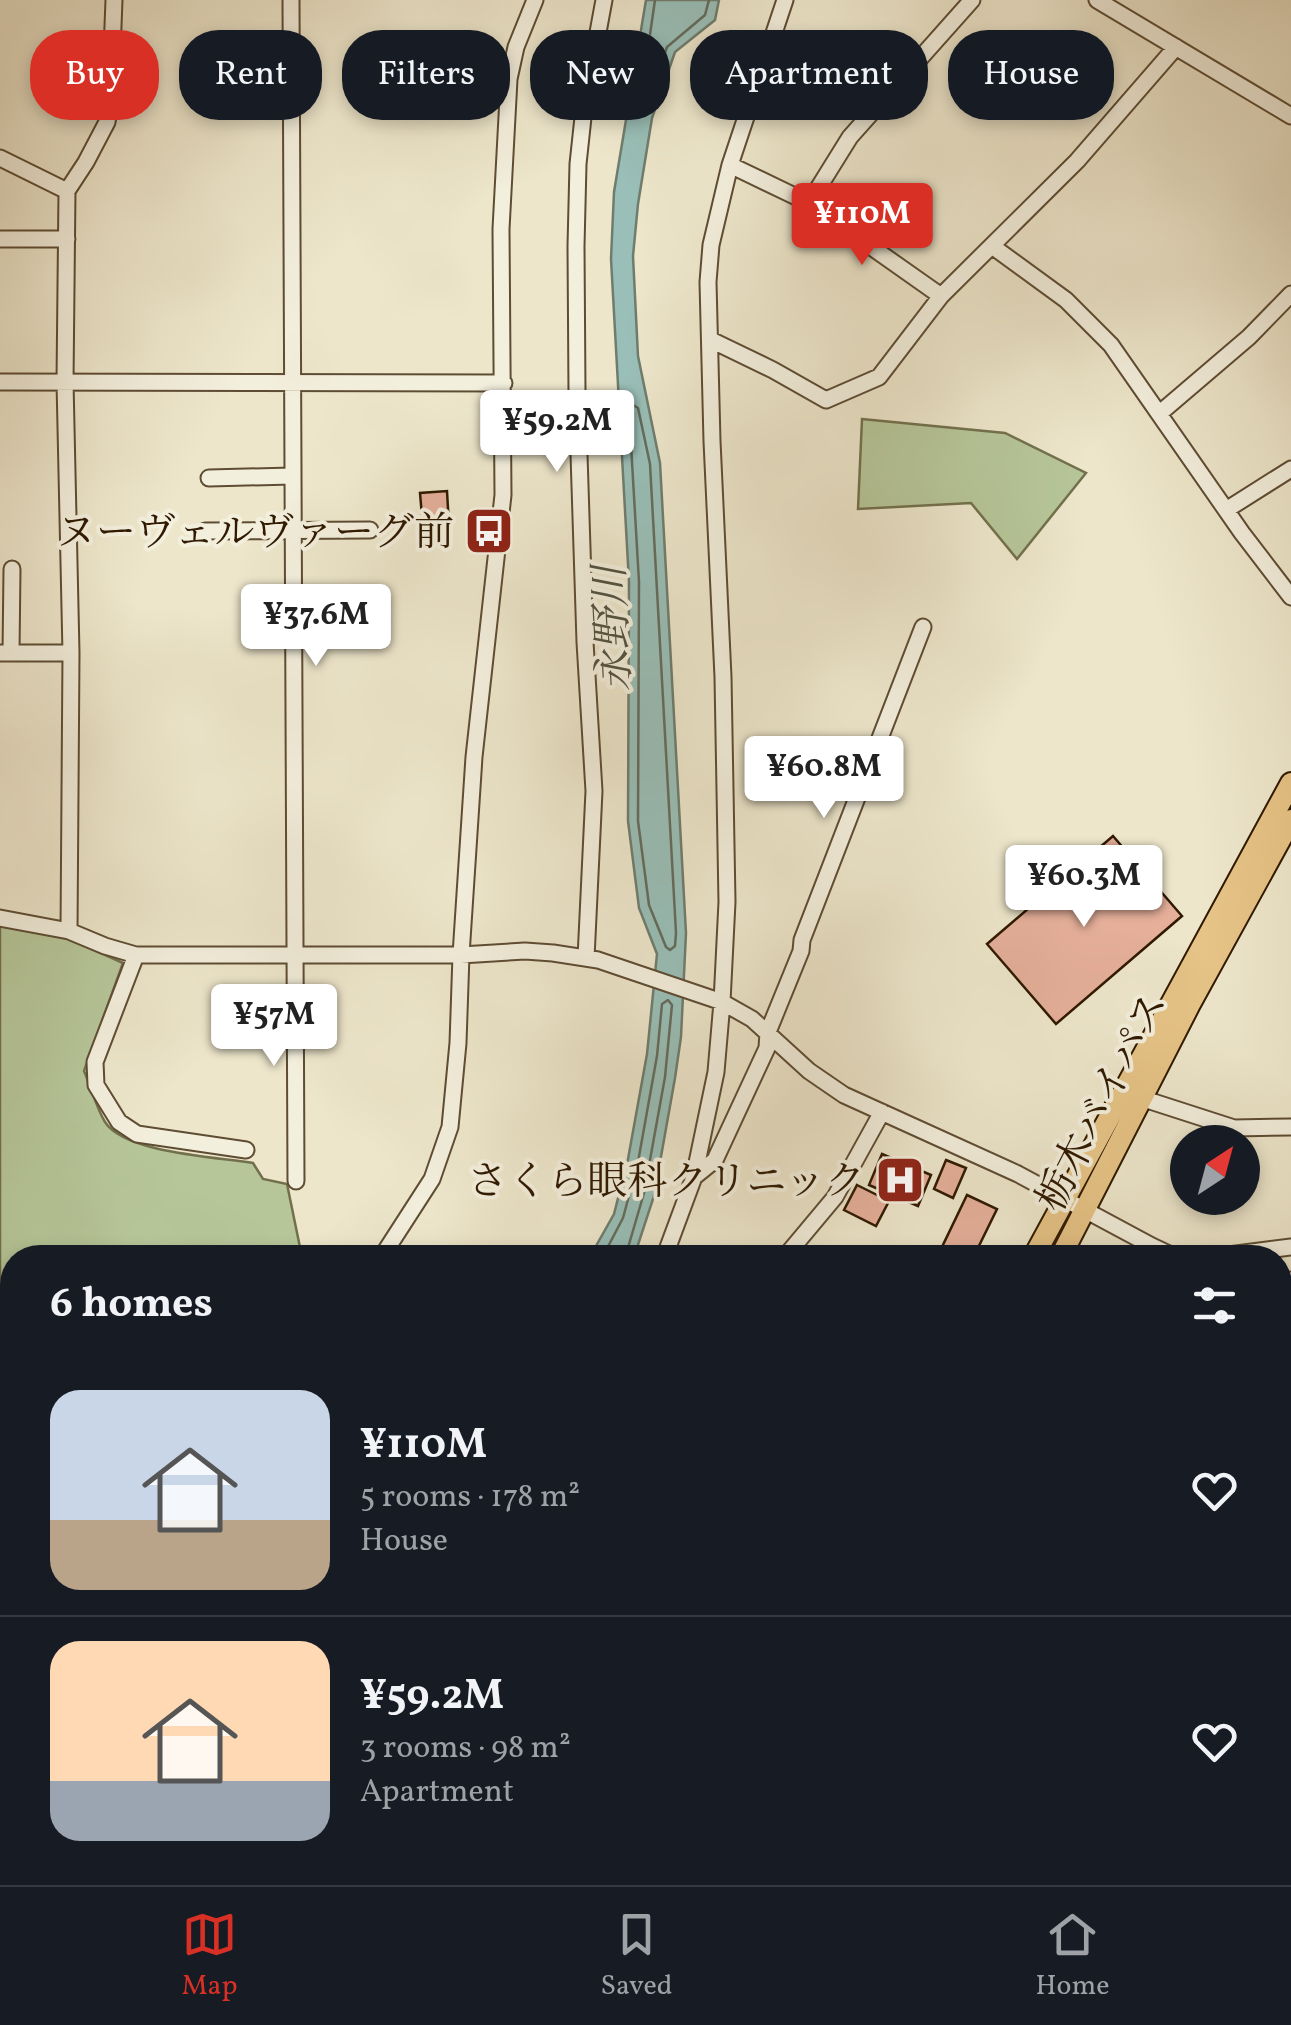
<!DOCTYPE html>
<html lang="en">
<head>
<meta charset="utf-8">
<style>
	:root { --surface:#171b24; --page:#242831; --text:#f1f3f6; --muted:#9ea1a6; --line:#363941; --accent:#d93025 }
	body { margin:0; font-family:Vollkorn,"Noto Serif JP",serif; background:var(--page); color:var(--text); height:100vh; display:flex; flex-direction:column; font-size:38px; white-space:nowrap }
	* { box-sizing:border-box; margin:0 }
	p { font-size:32px; color:var(--muted) }
	.icon { flex:none; width:55px; height:55px; fill:none; stroke:currentColor; stroke-width:2; stroke-linecap:round; stroke-linejoin:round }
	.map { position:relative; flex:1; overflow:hidden }
	.sheet { position:absolute; left:0px; top:1245px; width:1292px; height:640px; display:flex; flex-direction:column; background:var(--surface); border-radius:40px 40px 0 0; box-shadow:0 5px 15px #0003 }
	.sheet>* { flex:none }
	.guide { position:absolute; left:30px; top:30px; width:1232px; height:90px; display:flex; gap:20px }
	.needle { width:65px; rotate:36deg }
	.buttons { position:absolute; left:1170px; top:1125px; display:grid; gap:20px }
	.buttons a { display:grid; place-items:center; width:90px; height:90px; border-radius:50%; background:var(--surface); box-shadow:0 5px 15px #0003; font-size:50px }
	.price { position:absolute; translate:-50% -85px; padding:0 22px; border-radius:10px; background:#fff; color:#222; font-size:32px; line-height:65px; filter:drop-shadow(0 2px 5px #0008) }
	.price::after { content:''; position:absolute; left:50%; top:60px; width:30px; height:22px; margin-left:-15px; background:inherit; clip-path:polygon(0 0,100% 0,50% 100%) }
	.price.on { background:var(--accent); color:#fff }
	ul { padding:0; list-style:none }
	li { display:flex; align-items:center; gap:30px; height:250px; padding:0 50px }
	li+li { border-top:2px solid var(--line) }
	li span { display:grid; place-items:center; flex:none; width:280px; height:200px; border-radius:30px; color:#555 }
	li>.icon { margin-inline-start:auto }
	span .icon { width:120px; height:120px; fill:#fffc; stroke-width:1 }
	li b { font-size:42px }
	h2 { display:flex; justify-content:space-between; align-items:center; height:120px; padding:0 50px; font-size:42px }
	.chip { padding:0 35px; border-radius:40px; background:var(--surface); box-shadow:0 5px 15px #0003; font-size:35px; line-height:90px }
	.chip.on { background:var(--accent); color:#fff }
	.tabs { display:flex; justify-content:space-around; align-items:center; height:140px; border-top:2px solid var(--line); background:var(--surface); font-size:28px; color:var(--muted) }
	.tabs a { display:grid; justify-items:center; gap:5px }
	.tabs .on { color:var(--accent) }
	.map>svg:first-child { display:block }
	.green { fill:#b6c699; stroke:#72704c; stroke-width:2.5 }
	.water { fill:#99bfb8; stroke:#6f7d6e; stroke-width:2.5 }
	.lines { fill:none; stroke-linecap:round; stroke-linejoin:round }
	.shore { stroke:#646c5c; stroke-width:2.5 }
	.building { fill:#e5af9a; stroke:#2f1900; stroke-width:2.5 }
	.minor-casing { stroke:#5e4c33; stroke-width:19 }
	.major-casing { stroke:#2f1900; stroke-width:24 }
	.minor { stroke:#f3efdd; stroke-width:15 }
	.major { stroke:#e6c386; stroke-width:20 }
	.labels { text-anchor:middle; stroke-width:8; stroke-linejoin:round; paint-order:stroke }
	.poi-label { font-size:40px; fill:#2f1900; stroke:#f3efdd; text-anchor:end }
	.street-label { font-size:40px; fill:#2f1900; stroke:#f3efdd }
	.water-label { font-size:42px; font-style:italic; fill:#545340; stroke:#f3efdd }
</style>
</head>
<body>
<div class="map">
<svg width="1291" height="1885" viewBox="0 0 1291 1885">
	<rect width="100%" height="100%" fill="#ede6cb"/>
	<filter id="stains"><feTurbulence type="fractalNoise" baseFrequency=".002" numOctaves="4"/><feColorMatrix values="0 0 0 0 .2 0 0 0 0 .09 0 0 0 0 .02 0 0 0 .5 -.17"/></filter>
	<radialGradient id="worn" r=".72"><stop offset=".6" stop-color="#630" stop-opacity="0"/><stop offset="1" stop-color="#630" stop-opacity=".3"/></radialGradient>
	<path class="green" d="M 862,419 L 1005,433 L 1086,473 L 1017,559 L 971,503 L 858,509 Z
		M 0,926 L 70,939 L 123,963 L 84,1071 C 91,1087 96,1107 105,1122 C 125,1153 216,1157 253,1163 L 263,1179 L 287,1184 L 302,1257 L 12,1258 L 12,1437 L 0,1443 Z"/>
	<path class="water" d="M 646,0 L 719,0 L 715,20 L 675,52 L 652,118 L 638,204 L 633,256 L 638,356 L 660,463 L 686,933 L 681,1037 L 675,1078 L 654,1196 L 634,1257 L 587,1258 L 592,1253 L 614,1214 L 628,1159 L 647,1054 L 657,954 L 639,908 L 628,821 L 629,582 L 611,259 L 614,192 Z
		M 12,1780 L 12,1834 L 5,1867 L 6,1885 L 0,1885 L 0,1802 Z"/>
	<g class="lines">
		<path class="shore" d="M 655,0 L 643,83 L 648,88 L 653,86 L 667,47 L 705,15 L 709,0
			M 633,405 L 638,408 L 650,464 L 676,933 L 675,946 L 670,950 L 666,947 L 649,905 L 638,821 L 639,582 L 629,410 Z
			M 602,1258 L 623,1218 L 638,1162 L 657,1056 L 662,1004 L 668,1000 L 672,1005 L 665,1077 L 644,1193 L 625,1258"/>
	</g>
	<path class="building" d="M 447,491 L 449,526 L 423,528 L 420,493 Z
		M 1113,836 L 1182,916 L 1056,1024 L 987,944 Z
		M 882,1154 L 931,1175 L 918,1206 L 869,1185 Z
		M 946,1160 L 966,1168 L 953,1198 L 934,1189 Z
		M 857,1185 L 889,1201 L 876,1226 L 844,1210 Z
		M 967,1195 L 997,1209 L 973,1258 L 964,1258 L 942,1247 Z
		M 1280,1336 L 1291,1347 L 1290,1387 L 1280,1377 Z"/>
	<g class="lines">
		<g class="minor-casing">
			<path id="minor" d="M 291,0 L 296,1181
				M 1097,0 L 1291,116
				M 0,158 L 67,191
				M 730,165 L 809,203 L 941,296
				M 809,203 L 850,137 L 972,0
				M 0,239 L 67,239
				M 992,246 L 1066,300 L 1111,345 L 1242,533 L 1291,597
				M 711,340 L 773,370 L 826,400 L 879,377 L 941,296 L 1077,161 L 1176,47
				M 0,382 L 504,383
				M 1160,413 L 1249,337 L 1291,294
				M 209,478 L 292,476
				M 1226,510 L 1291,469
				M 205,531 L 370,530
				M 0,653 L 71,653
				M 11,653 L 12,569
				M 0,918 L 69,931 L 105,946 L 136,955 L 461,955 L 525,951 L 553,953 L 598,960 L 722,1002 L 752,1019 L 809,1071 L 844,1095 L 1018,1174 L 1152,1246 L 1171,1255 L 1185,1258
				M 69,931 L 71,653 L 65,382 L 67,191 L 86,162 L 107,122 L 110,104 L 114,0
				M 136,955 L 95,1062 L 96,1085 L 119,1122 L 137,1134 L 246,1150
				M 586,958 L 594,791 L 585,642 L 577,392 L 576,246 L 578,164 L 584,108 L 604,0
				M 1141,1098 L 1234,1128 L 1291,1127
				M 694,1177 L 716,1072 L 722,1002 L 727,902 L 723,677 L 712,441 L 708,282 L 711,245 L 730,165 L 785,0
				M 381,1258 L 432,1179 L 450,1127 L 458,1043 L 461,955 L 474,757 L 503,495 L 501,229 L 509,79 L 516,47 L 535,0
				M 664,1258 L 694,1177 L 715,1160 L 767,1048 L 768,1032 L 801,951 L 802,940 L 923,627
				M 784,1258 L 835,1197 L 882,1112
				M 1205,1258 L 1291,1247
				M 1280,1287 L 1291,1280
				M 1280,1584 L 1291,1585
				M 0,1593 L 12,1583
				M 1280,1778 L 1291,1785
				M 641,1872 L 662,1885
				M 985,1872 L 1005,1885
				M 1271,1872 L 1290,1885
				M 409,1885 L 417,1872
				M 669,1885 L 676,1872
				M 739,1885 L 746,1872
				M 795,1885 L 805,1872
				M 1169,1885 L 1178,1872"/>
		</g>
		<g class="major-casing">
			<path id="major" d="M 1033,1258 L 1291,783
				M 1060,1258 L 1190,1004 L 1291,820
				M 696,1885 L 702,1872
				M 715,1885 L 722,1872"/>
		</g>
		<use href="#minor" class="minor"/>
		<use href="#major" class="major"/>
	</g>
	<defs>
		<g id="bus-square" transform="scale(2.5)"><rect x="-9" y="-9" width="18" height="18" rx="4" fill="#8f2418" stroke="#f3efdd"/><path d="M-5-6H5V4H4V6H2V4H-2V6H-4V4H-5ZM-3.5-4V0h7V-4ZM-3.5 1.2v1.5H-2V1.2ZM2 1.2v1.5H3.5V1.2Z" fill="#fff"/></g>
		<g id="hospital-square" transform="scale(2.5)"><rect x="-9" y="-9" width="18" height="18" rx="4" fill="#8f2418" stroke="#f3efdd"/><path d="M-5-5h3v3.5h4V-5h3V5h-3V1.5h-4V5h-3Z" fill="#fff"/></g>
	</defs>
	<g fill-rule="evenodd">
		<use href="#bus-square" x="489" y="531"/>
		<use href="#hospital-square" x="900" y="1180"/>
	</g>
	<g class="labels">
		<g class="poi-label">
			<text x="454" y="545">ヌーヴェルヴァーグ前</text>
			<text x="865" y="1194">さくら眼科クリニック</text>
		</g>
		<g class="street-label">
			<text transform="translate(1101 1101) rotate(-63)" y="14">栃木バイパス</text>
		</g>
		<g class="water-label">
			<text transform="translate(611 629) rotate(-93)" y="15">永野川</text>
		</g>
	</g>
	<rect width="100%" height="100%" filter="url(#stains)"/>
	<rect width="100%" height="100%" fill="url(#worn)"/>
</svg>
<div class="buttons">
<a><svg class="needle" viewBox="-14 -14 28 28"><path d="M0-13l5 13h-10z" fill="#e53935"/><path d="M0 13l5-13h-10z" fill="#9ea1a6"/></svg></a>
</div>
<b class="price on" style="left:862px;top:268px">¥110M</b>
<b class="price" style="left:557px;top:475px">¥59.2M</b>
<b class="price" style="left:316px;top:669px">¥37.6M</b>
<b class="price" style="left:824px;top:821px">¥60.8M</b>
<b class="price" style="left:1084px;top:930px">¥60.3M</b>
<b class="price" style="left:274px;top:1069px">¥57M</b>
<div class="guide">
<a class="chip on">Buy</a>
<a class="chip">Rent</a>
<a class="chip">Filters</a>
<a class="chip">New</a>
<a class="chip">Apartment</a>
<a class="chip">House</a>
</div>
<section class="sheet">
<h2>6 homes<svg class="icon" aria-label="filters" viewBox="0 0 24 24"><path d="M4 7h16M4 17h16"/><circle cx="9" cy="7" r="2"/><circle cx="15" cy="17" r="2"/></svg></h2>
<ul>
<li><span style="background:linear-gradient(#c9d6e8 65%,#b9a48a 0)"><svg class="icon" aria-label="home" viewBox="0 0 24 24"><path d="M3 11l9-7 9 7M6 9v11h12V9"/></svg></span><div><b>¥110M</b><p>5 rooms · 178 m²</p><p>House</p></div><svg class="icon" aria-label="heart" viewBox="0 0 24 24"><path d="M12 20l-8-8c-3-5 5-10 8-4 3-6 11-1 8 4z"/></svg></li>
<li><span style="background:linear-gradient(#ffd9b3 70%,#9aa5b1 0)"><svg class="icon" aria-label="home" viewBox="0 0 24 24"><path d="M3 11l9-7 9 7M6 9v11h12V9"/></svg></span><div><b>¥59.2M</b><p>3 rooms · 98 m²</p><p>Apartment</p></div><svg class="icon" aria-label="heart" viewBox="0 0 24 24"><path d="M12 20l-8-8c-3-5 5-10 8-4 3-6 11-1 8 4z"/></svg></li>
</ul>
</section>
</div>
<nav class="tabs">
<a class="on"><svg class="icon" aria-label="map" viewBox="0 0 24 24"><path d="M3 6l6-2 6 2 6-2v14l-6 2-6-2-6 2zM9 4v14M15 6v14"/></svg>Map</a>
<a><svg class="icon" aria-label="saved" viewBox="0 0 24 24"><path d="M7 4h10v16l-5-4-5 4z"/></svg>Saved</a>
<a><svg class="icon" aria-label="home" viewBox="0 0 24 24"><path d="M3 11l9-7 9 7M6 9v11h12V9"/></svg>Home</a>
</nav>
</body>
</html>
